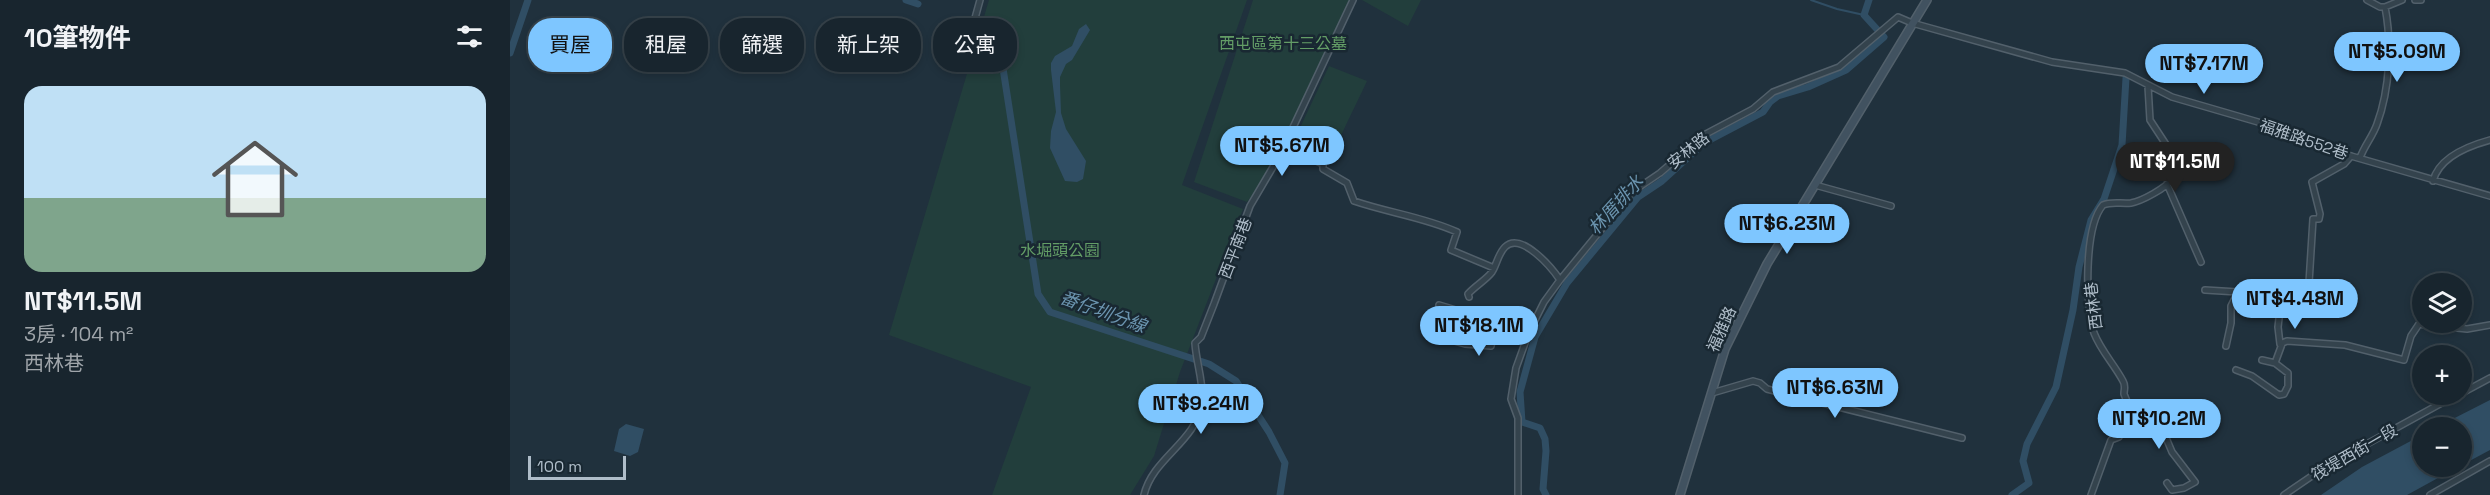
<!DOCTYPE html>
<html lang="zh-TW">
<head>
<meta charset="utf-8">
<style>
	:root { --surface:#18252e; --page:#212d36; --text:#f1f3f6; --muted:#9fa5aa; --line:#36424a; --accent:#7ec6ff }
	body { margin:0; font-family:"Space Grotesk","Noto Sans TC",sans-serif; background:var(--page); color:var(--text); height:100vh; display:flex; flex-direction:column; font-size:22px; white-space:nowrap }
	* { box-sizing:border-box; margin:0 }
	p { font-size:20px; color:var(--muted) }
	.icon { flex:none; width:33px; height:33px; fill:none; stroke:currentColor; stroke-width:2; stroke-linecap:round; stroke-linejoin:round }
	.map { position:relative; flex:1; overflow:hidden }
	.side { display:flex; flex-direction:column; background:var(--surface); width:510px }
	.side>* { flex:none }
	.banner { position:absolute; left:18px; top:18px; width:570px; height:54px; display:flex; gap:12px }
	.buttons { position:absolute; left:1902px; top:273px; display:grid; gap:12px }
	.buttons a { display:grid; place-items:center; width:60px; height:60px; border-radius:50%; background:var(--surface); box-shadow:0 3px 9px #0003,0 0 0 2px var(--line); font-size:30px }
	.scale { position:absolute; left:18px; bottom:15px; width:98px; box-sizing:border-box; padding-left:6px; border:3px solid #afbdc9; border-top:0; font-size:16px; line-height:21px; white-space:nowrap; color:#afbdc9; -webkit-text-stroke:4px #192832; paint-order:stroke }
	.price { position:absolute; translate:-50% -51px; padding:0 14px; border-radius:21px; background:var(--accent); color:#111; font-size:20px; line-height:39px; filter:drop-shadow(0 2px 3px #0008) }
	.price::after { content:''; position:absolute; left:50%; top:36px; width:18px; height:14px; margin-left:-9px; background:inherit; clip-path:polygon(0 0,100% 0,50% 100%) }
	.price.selected { background:#222; color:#fff }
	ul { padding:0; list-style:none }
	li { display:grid; align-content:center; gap:12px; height:318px; padding:0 24px }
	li+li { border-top:2px solid var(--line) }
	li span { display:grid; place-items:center; height:186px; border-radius:18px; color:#555 }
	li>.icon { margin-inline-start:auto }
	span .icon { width:108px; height:108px; fill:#fffc; stroke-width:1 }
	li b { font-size:26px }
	h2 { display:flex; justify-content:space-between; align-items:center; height:72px; padding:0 24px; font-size:26px }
	.tag { padding:0 21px; border-radius:24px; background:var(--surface); box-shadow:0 3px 9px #0003,0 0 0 2px var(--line); font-size:21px; line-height:54px }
	.tag.selected { background:var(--accent); color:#111 }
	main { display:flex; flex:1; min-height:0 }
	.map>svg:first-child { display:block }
	.green { fill:#223e3c }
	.water { fill:#304e64 }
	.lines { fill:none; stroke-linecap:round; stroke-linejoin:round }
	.stream { stroke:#304e64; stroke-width:2 }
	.canal { stroke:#304e64; stroke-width:7 }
	.street-casing { stroke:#52606b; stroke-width:8 }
	.secondary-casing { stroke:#52606b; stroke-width:10 }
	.street { stroke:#34434d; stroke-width:5 }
	.secondary { stroke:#415260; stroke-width:7 }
	.labels { text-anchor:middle; stroke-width:5; stroke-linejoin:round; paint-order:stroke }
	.park-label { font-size:16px; fill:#639d66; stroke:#192832 }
	.street-label { font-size:16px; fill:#afbdc9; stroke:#192832 }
	.water-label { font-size:18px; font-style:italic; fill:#6c95b0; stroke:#192832 }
</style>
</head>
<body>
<main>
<section class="side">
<h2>10筆物件<svg class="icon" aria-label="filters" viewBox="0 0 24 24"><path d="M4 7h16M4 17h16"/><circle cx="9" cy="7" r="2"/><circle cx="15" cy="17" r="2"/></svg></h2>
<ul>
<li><span style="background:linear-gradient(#bfe0f5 60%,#7fa58c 0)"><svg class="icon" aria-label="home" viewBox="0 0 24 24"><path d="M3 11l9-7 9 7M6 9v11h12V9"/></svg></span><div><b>NT$11.5M</b><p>3房 · 104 m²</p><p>西林巷</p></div></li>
</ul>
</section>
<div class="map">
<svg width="1980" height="495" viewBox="0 0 1980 495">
	<rect width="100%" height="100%" fill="#20313d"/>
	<path class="green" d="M 479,0 L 737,0 L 672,185 L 733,209 L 670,372 L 644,456 L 620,495 L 482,495 L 521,387 L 379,335 Z
		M 743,0 L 840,0 L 753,182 L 737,202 L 684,182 Z
		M 852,0 L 911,0 L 898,26 Z
		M 819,66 L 857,81 C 844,109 830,135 819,164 L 780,149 Z"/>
	<path class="water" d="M 576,24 L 580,30 L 562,60 L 556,64 L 550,77 L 550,85 L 551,113 L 556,129 L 576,161 L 573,179 L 567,182 L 555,181 L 540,148 L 541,131 L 546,112 L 541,70 L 541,63 L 545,56 L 562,46 L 569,29 Z
		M 1980,400 L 1980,450 L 1952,465 L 1952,428 L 1927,427 Z
		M 116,424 L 134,429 L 128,452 L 120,456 L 104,451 L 109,429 Z
		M 1912,435 L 1912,466 L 1948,467 L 1897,495 L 1811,495 L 1852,467 Z"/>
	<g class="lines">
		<path class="stream" d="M 1301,0 L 1327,9 L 1354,15"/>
		<path class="canal" d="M 396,0 L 408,4
			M 473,30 L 488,36 L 528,294 L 540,312 L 699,364 L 726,381 L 759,432 L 775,463 L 770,495
			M 0,53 L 18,0
			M 1036,495 L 1033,489 L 1036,451 L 1035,439 L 1030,428 L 1012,422 L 1010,392 L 1025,337 L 1057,283 L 1128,197 L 1152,181 L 1194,143 L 1253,112 L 1260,102 L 1268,96 L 1298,87 L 1336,70 L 1374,37 L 1354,15 L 1359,0
			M 1502,495 L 1519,483 L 1513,461 L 1517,444 L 1546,387 L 1563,310 L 1569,267 L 1581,220 L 1594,199 L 1612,145 L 1616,78"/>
		<g class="street-casing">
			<path id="street" d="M 1857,0 L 1870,7 L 1875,7
				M 1905,0 L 1911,0
				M 451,36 L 462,29 L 470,0
				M 774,146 L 813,164 L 813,169 L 837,183 L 844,201 C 879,213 914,217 947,232 L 941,250 L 984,268
				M 1841,156 L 1834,164 L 1802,182 L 1810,214 L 1809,219 L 1803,219 L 1799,283 L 1798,292 L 1791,303 L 1771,301 L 1768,327 L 1770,344 L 1777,341 L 1835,345 L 1894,360 L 1901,336 L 1909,324 L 1957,329 L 1980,325
				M 1850,158 C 1854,146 1863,136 1867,124 C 1880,89 1882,43 1875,7 L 1892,0
				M 1923,181 C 1929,157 1958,146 1980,140
				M 1657,184 L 1691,262
				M 1305,185 L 1381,206
				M 1695,290 L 1728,292 L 1771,302
				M 959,297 L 958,294 C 965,286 976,280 982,272 C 987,264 988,254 995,247 C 1011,231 1042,268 1050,280
				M 929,305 L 1019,332
				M 923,335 L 955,344 L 981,346 L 986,323
				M 1716,346 L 1721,323 L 1721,306 L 1728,292
				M 1752,360 L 1765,363
				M 1726,370 L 1742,376 L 1769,395 L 1774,394 L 1778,386 L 1778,373 L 1765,363 L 1772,344
				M 1202,393 L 1243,381 L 1250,383 L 1257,389 L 1452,438
				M 1952,393 L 1980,378
				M 1619,407 L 1643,414 L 1688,419 L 1692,421 L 1686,429
				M 1646,414 L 1662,452 L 1685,482 L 1674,488 L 1662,490 L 1657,483
				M 634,495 C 643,457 687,442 692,402 C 694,383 686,362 685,343 L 691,337 L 704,304 L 740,206 L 770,155 L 843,0
				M 1008,495 L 1008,418 L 1001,399 L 1006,368 L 1019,332 L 1034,302 L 1050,280 L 1122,192 L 1150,173 L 1194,135 L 1243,109 L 1263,92 L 1329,67 L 1388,17 L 1402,23 L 1542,62 L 1615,73 L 1662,97 L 1748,122 L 1841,156 L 1980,196
				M 1581,495 L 1601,440 L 1609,437 L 1619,407 C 1618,403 1615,397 1614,394 C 1614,389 1616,386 1613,381 C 1604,364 1591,351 1584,333 C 1575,306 1574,227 1593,205 C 1602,201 1611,204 1621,203 C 1632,201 1656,188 1662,179 L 1659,149 L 1640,120 L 1638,86
				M 1774,495 L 1815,467 L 1948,394
				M 1920,495 L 1980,461"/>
		</g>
		<g class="secondary-casing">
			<path id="secondary" d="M 1170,495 L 1215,349 L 1257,264 L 1417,0"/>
		</g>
		<use href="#street" class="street"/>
		<use href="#secondary" class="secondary"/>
	</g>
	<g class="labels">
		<g class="park-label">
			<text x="773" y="49">西屯區第十三公墓</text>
			<text x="550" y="256">水堀頭公園</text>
		</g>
		<g class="street-label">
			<text transform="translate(1794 139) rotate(19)" y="6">福雅路552巷</text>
			<text transform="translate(1178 150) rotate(-39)" y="6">安林路</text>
			<text transform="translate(725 248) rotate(-69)" y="6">西平南巷</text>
			<text transform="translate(1583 306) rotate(-97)" y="6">西林巷</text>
			<text transform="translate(1211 329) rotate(-66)" y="6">福雅路</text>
			<text transform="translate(1844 452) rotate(-30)" y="6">筏堤西街一段</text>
		</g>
		<g class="water-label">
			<text transform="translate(1106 205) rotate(-48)" y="6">林厝排水</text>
			<text transform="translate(593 312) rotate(20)" y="6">番仔圳分線</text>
		</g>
	</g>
</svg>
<div class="buttons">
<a><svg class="icon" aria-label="layers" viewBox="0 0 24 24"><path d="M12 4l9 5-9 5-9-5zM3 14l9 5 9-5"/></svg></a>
<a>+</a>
<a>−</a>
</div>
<div class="scale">100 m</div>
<b class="price" style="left:1887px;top:83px">NT$5.09M</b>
<b class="price" style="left:1694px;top:95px">NT$7.17M</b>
<b class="price" style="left:772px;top:177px">NT$5.67M</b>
<b class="price selected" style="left:1665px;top:193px">NT$11.5M</b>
<b class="price" style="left:1277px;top:255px">NT$6.23M</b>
<b class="price" style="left:1785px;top:330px">NT$4.48M</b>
<b class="price" style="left:969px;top:357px">NT$18.1M</b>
<b class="price" style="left:1325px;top:419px">NT$6.63M</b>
<b class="price" style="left:691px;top:435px">NT$9.24M</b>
<b class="price" style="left:1649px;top:450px">NT$10.2M</b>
<div class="banner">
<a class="tag selected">買屋</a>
<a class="tag">租屋</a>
<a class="tag">篩選</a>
<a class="tag">新上架</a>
<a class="tag">公寓</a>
</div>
</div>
</main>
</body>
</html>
